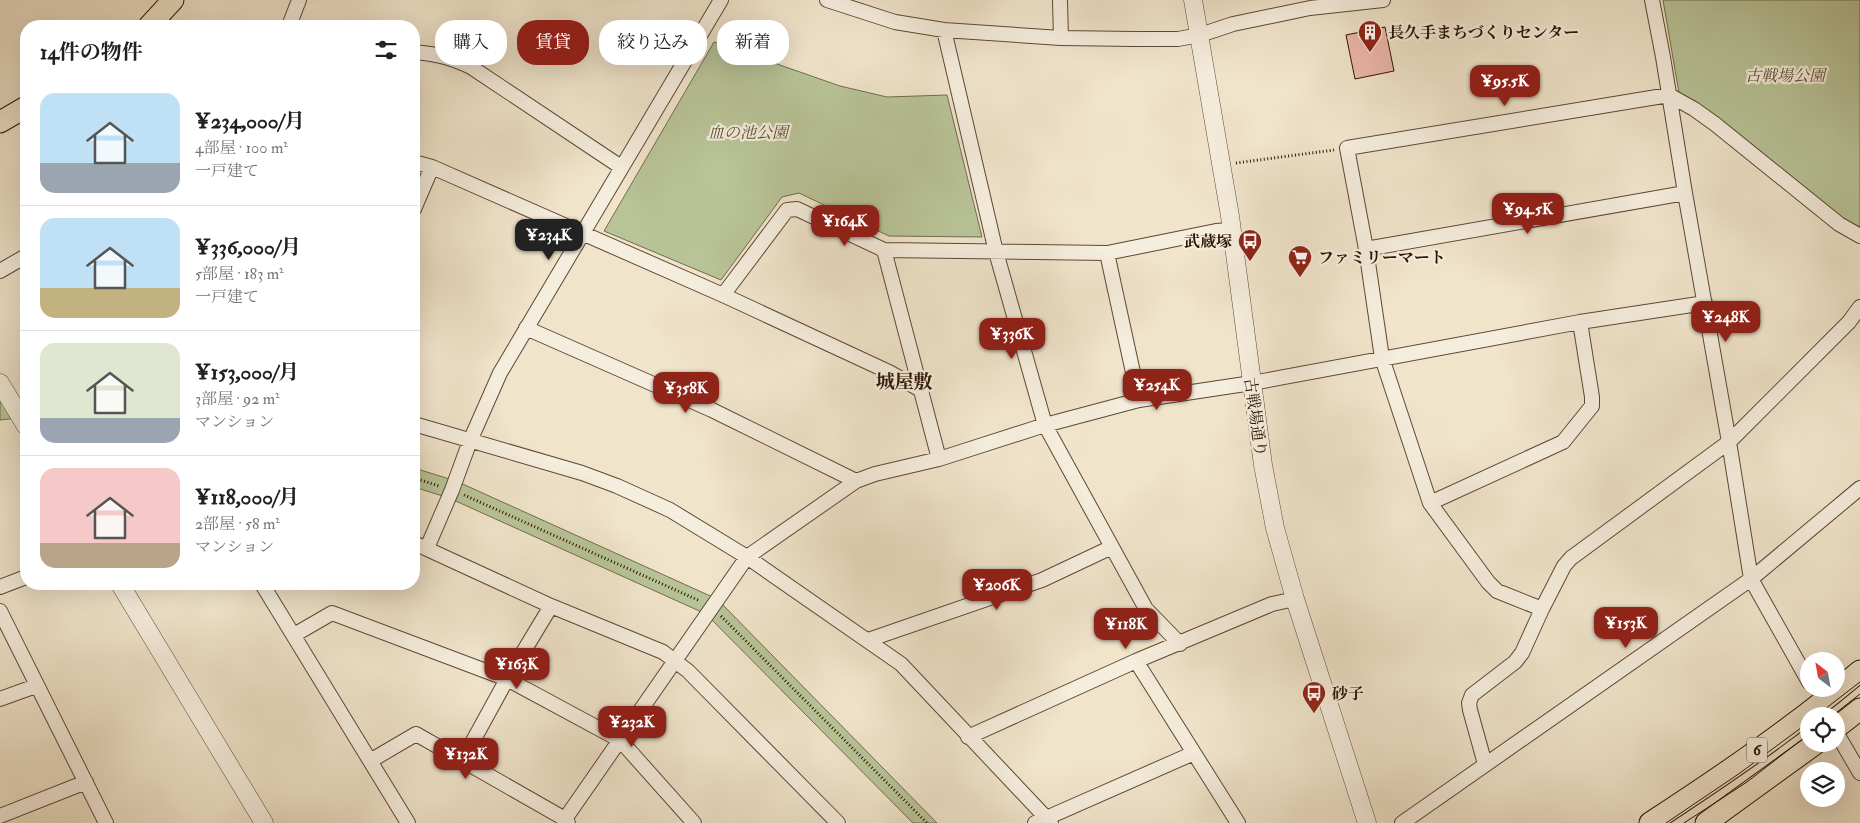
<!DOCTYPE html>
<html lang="ja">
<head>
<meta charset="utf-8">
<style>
	:root { --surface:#fff; --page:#f2f2f2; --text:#202124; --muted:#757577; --line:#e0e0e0; --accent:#8f2418 }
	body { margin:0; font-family:"IM FELL Double Pica","Noto Serif JP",serif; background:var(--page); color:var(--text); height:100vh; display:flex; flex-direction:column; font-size:19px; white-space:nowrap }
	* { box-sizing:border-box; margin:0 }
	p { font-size:16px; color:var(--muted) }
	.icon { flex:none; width:28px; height:28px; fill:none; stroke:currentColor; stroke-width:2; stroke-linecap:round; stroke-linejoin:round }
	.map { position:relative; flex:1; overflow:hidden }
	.sheet { position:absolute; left:20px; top:20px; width:400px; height:570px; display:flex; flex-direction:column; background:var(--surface); border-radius:20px; box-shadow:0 5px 20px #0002 }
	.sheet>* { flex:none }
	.hud { position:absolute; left:435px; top:20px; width:475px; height:45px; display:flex; gap:10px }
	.needle { width:32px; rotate:329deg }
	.tools { position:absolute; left:1800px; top:652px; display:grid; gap:10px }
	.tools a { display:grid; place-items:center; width:45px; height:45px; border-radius:50%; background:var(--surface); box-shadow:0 5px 20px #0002; font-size:25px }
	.price { position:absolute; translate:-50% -42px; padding:0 11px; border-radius:10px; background:var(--accent); color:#fff; font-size:16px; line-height:32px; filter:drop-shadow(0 1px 2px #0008) }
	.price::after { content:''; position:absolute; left:50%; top:30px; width:15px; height:11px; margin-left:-8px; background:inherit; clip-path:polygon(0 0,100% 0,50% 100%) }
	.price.on { background:#222; color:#fff }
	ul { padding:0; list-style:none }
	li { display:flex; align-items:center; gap:15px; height:125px; padding:0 20px }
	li+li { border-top:1px solid var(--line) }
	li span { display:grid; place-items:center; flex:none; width:140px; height:100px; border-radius:15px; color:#555 }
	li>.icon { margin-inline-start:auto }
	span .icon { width:60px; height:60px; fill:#fffc; stroke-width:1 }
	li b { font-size:21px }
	h2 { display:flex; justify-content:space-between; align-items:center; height:60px; padding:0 20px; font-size:21px }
	.tag { padding:0 18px; border-radius:20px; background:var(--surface); box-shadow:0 5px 20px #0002; font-size:18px; line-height:45px }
	.tag.on { background:var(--accent); color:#fff }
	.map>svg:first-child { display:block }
	.green { fill:#b8c498; stroke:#726c4c }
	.building { fill:#ebb7aa; stroke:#2c1401 }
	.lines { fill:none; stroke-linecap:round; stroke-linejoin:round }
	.minor-casing { stroke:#5d4834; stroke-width:16 }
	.tertiary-casing { stroke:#5d4834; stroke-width:19 }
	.primary-casing { stroke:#2c1401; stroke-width:23 }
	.path { stroke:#2c1401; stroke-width:3; stroke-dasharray:1 2.5; stroke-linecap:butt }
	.minor { stroke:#f5eddd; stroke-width:14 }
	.tertiary { stroke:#f5eddd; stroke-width:18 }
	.primary { stroke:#f0e4cb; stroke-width:21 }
	.tram { stroke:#2c1401; stroke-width:1 }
	.labels { text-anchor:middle; stroke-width:4.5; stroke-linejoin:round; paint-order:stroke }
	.shield { fill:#f5eddd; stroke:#685543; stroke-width:1 }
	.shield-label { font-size:15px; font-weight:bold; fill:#2c1401 }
	.poi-label { font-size:16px; font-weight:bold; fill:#2c1401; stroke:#f5eddd; text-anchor:start }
	.park-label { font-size:16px; font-style:italic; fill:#5d5236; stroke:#f5eddd }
	.street-label { font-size:16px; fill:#2c1401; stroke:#f5eddd }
	.quarter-label { font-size:19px; font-weight:bold; fill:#2c1401; stroke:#f5eddd }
</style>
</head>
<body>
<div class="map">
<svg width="1860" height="823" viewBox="0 0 1860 823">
	<rect width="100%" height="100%" fill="#f0e4cb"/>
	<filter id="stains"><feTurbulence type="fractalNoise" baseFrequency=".004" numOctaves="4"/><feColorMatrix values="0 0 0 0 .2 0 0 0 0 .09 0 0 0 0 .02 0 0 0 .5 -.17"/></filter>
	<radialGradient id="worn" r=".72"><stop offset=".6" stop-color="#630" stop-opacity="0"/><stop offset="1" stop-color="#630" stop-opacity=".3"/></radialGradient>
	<path class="green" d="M 1663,0 L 1860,0 L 1860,227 L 1844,219 L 1729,126 L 1679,93 Z
		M 714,42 L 840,86 L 887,97 L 947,95 L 982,237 L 889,236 L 799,193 L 782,197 L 721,280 L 604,231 Z
		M 26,399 L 26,417 L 0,420 L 0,402 Z
		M 414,468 L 456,481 L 717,599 L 937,823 L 913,823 L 706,614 L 449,498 L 414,487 Z"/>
	<path class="building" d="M 1385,27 L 1394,71 L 1355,79 L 1346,35 Z"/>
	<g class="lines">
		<g class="minor-casing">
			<path id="minor" d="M 827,0 L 895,22 L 944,30 L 1061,38 L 1134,39 L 1178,39 L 1200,35 L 1233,24 L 1310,8 L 1383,0
				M 1060,0 L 1061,38
				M 1652,0 L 1663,57 L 1685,193 L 1729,442 L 1751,579 L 1809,682
				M 289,26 L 299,0
				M 944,30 L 996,252 L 1045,425 L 1146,609 L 1180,644
				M 414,52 C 436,54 450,57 471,67 L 621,167
				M 414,162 L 432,167 L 723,295 L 889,372 L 919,389
				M 414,209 L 432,167
				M 1366,249 L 1685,193
				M 884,250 L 939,459
				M 1107,253 L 1139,400
				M 0,271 L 26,256
				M 723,295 L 787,210 L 797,209 L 884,250 L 1107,253 L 1216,231 L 1232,230
				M 526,328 L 712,410 L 856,481
				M 414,424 L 582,473 L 617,486 L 670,510 L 747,557 L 901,664 L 1051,823
				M 1430,503 L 1563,442 L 1592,406 L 1592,397 L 1580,322
				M 414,543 L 551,606 L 663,652 L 688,671 L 838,823
				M 427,548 L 452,490 L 470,441 L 500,373 L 721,0
				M 262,584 L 408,823
				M 0,587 L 26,577
				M 1542,609 L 1497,591 L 1488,582 L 1430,503 L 1382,358 L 1366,249 L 1347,148 L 1669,95 L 1694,109 L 1715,124 L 1839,224 L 1860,236
				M 0,611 L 106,823
				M 294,635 L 332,613 L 507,679 L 620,740 L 694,823
				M 868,640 L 1042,580 L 1112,547
				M 1136,661 L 1238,823
				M 0,699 L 36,686
				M 1836,732 L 1860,773
				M 968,737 L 1136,661 L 1272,604 L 1295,599
				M 370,761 L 416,734 L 565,819 L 568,823
				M 462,761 L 507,679 L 551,606
				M 1485,764 L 1470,710 L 1469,703 L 1472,695 L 1515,662 L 1522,653 L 1542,609 L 1564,566 L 1571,558 L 1729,442 L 1849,322 L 1860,307
				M 0,816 L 86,782
				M 565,819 L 747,557 L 856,481 L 875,474 L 939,459 L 1045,425 L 1139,400 L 1252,383 L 1580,322 L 1705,303
				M 1035,823 L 1194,753
				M 1402,823 L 1751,579 L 1860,488"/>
		</g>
		<g class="tertiary-casing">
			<path id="tertiary" d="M 1193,0 L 1230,216 L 1263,465 L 1275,528 L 1295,599 L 1367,823
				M 0,383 L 26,426
				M 120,584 L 264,823"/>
		</g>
		<g class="primary-casing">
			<path id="primary" d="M 149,26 L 173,0
				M 0,122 L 26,107
				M 1836,728 L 1860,709
				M 1650,823 C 1722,776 1794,727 1860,671
				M 1706,823 L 1815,744"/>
		</g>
		<path class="path" d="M 1236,163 L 1334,150
			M 414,478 L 439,486
			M 464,495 L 700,601
			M 721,616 L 927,823"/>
		<use href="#minor" class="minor"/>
		<use href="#tertiary" class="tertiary"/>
		<use href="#primary" class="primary"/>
		<path class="tram" d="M 1816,716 L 1860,682
			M 1832,716 L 1860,694
			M 1666,823 L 1740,773 L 1809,722
			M 1684,823 L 1747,782 L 1809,734"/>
	</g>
	<defs>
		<g id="building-pin" transform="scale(1.25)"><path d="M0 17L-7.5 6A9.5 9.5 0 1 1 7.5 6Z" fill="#8f2418" stroke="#f5eddd"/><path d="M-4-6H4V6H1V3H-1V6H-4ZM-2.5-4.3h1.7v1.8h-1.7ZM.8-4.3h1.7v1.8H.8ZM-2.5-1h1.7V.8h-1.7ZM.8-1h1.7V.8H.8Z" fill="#fff"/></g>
		<g id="bus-pin" transform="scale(1.25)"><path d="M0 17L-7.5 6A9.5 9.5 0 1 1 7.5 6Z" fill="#8f2418" stroke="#f5eddd"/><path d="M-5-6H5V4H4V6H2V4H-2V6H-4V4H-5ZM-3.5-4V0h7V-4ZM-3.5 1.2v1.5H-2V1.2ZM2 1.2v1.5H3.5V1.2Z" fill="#fff"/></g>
		<g id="supermarket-pin" transform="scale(1.25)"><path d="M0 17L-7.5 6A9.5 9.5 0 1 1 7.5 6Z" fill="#8f2418" stroke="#f5eddd"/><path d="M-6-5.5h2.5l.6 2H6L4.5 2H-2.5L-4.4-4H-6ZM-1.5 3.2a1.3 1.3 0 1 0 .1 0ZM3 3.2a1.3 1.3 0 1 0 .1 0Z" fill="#fff"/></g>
	</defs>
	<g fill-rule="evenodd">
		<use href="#building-pin" x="1370" y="32"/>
		<use href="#bus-pin" x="1250" y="241"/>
		<use href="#supermarket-pin" x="1300" y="257"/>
		<use href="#bus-pin" x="1314" y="693"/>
	</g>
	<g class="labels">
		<rect class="shield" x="1747" y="737.5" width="20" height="25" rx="4"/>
		<g class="shield-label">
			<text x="1757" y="755">6</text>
		</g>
		<g class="poi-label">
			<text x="1388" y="38">長久手まちづくりセンター</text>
			<text x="1232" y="247" text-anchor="end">武蔵塚</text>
			<text x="1318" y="263">ファミリーマート</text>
			<text x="1332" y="699">砂子</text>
		</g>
		<g class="park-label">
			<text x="1785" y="81">古戦場公園</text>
			<text x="748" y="138">血の池公園</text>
		</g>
		<g class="street-label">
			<text transform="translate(1256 417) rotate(82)" y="6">古戦場通り</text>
		</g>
		<g class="quarter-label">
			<text x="904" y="388">城屋敷</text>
		</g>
	</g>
	<rect width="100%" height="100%" filter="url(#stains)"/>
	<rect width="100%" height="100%" fill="url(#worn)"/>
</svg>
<div class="tools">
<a><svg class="needle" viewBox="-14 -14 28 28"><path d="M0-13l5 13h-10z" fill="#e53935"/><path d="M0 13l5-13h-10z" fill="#757577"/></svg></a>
<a><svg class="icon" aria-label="locate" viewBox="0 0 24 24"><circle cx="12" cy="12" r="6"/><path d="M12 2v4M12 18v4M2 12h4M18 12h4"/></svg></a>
<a><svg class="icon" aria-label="layers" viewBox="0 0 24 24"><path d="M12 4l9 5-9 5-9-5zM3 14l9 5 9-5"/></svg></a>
</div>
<b class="price" style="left:1505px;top:107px">¥95.5K</b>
<b class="price" style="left:1528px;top:235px">¥94.5K</b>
<b class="price" style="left:845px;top:247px">¥164K</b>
<b class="price on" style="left:549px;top:261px">¥234K</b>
<b class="price" style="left:1726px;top:343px">¥248K</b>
<b class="price" style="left:1012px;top:360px">¥336K</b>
<b class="price" style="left:1157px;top:411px">¥254K</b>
<b class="price" style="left:686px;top:414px">¥358K</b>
<b class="price" style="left:997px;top:611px">¥206K</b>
<b class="price" style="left:1626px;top:649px">¥153K</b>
<b class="price" style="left:1126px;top:650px">¥118K</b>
<b class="price" style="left:517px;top:690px">¥163K</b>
<b class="price" style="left:632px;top:748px">¥232K</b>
<b class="price" style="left:466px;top:780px">¥132K</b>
<div class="hud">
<a class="tag">購入</a>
<a class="tag on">賃貸</a>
<a class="tag">絞り込み</a>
<a class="tag">新着</a>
</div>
<section class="sheet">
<h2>14件の物件<svg class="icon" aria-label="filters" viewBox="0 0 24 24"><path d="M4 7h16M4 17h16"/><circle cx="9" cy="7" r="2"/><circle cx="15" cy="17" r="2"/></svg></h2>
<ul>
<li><span style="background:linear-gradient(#bfe0f5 70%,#9aa5b1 0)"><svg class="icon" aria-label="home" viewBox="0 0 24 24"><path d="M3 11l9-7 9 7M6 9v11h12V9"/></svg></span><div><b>¥234,000/月</b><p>4部屋 · 100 m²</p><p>一戸建て</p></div></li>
<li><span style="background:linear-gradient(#bfe0f5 70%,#c2b280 0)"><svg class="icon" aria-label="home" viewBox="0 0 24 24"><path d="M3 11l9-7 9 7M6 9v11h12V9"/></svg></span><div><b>¥336,000/月</b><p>5部屋 · 183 m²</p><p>一戸建て</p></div></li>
<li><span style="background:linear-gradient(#dfe7d0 75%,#9aa5b1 0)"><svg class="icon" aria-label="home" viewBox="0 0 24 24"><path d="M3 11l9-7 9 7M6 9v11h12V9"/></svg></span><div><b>¥153,000/月</b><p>3部屋 · 92 m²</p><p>マンション</p></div></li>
<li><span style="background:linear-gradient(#f6c9c9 75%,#b9a48a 0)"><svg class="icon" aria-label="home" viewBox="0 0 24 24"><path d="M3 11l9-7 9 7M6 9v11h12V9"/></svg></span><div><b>¥118,000/月</b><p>2部屋 · 58 m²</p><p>マンション</p></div></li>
</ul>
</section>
</div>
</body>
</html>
